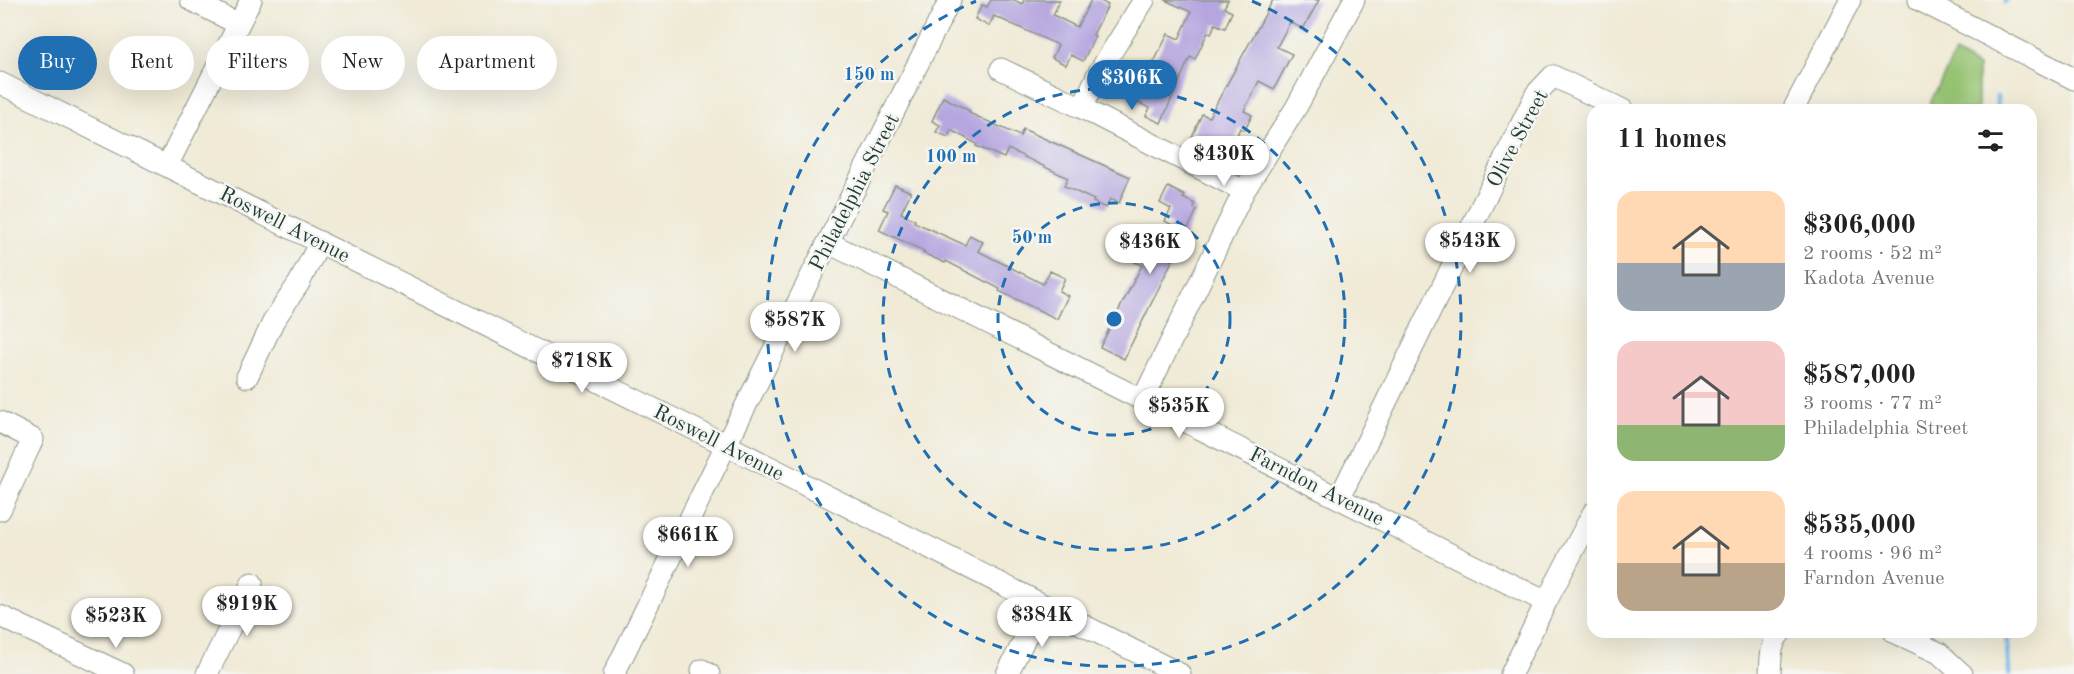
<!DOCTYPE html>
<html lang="en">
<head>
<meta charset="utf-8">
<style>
	:root { --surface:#fff; --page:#f6f6f6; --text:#222; --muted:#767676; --accent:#1f6fb2 }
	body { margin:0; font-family:"Old Standard TT",serif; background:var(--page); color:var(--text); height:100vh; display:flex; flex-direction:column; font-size:22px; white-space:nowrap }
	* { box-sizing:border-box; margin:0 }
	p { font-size:20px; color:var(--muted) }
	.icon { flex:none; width:33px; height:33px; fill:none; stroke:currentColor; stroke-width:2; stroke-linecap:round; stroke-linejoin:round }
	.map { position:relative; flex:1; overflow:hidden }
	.drawer { position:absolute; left:1587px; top:104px; width:450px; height:534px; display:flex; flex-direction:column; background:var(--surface); border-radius:18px; box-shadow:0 6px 24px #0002 }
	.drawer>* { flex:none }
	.banner { position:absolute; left:18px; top:36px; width:570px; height:54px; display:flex; gap:12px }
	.price { position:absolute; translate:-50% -51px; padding:0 14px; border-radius:21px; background:#fff; color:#222; font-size:20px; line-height:39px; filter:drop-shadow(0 2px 3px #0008) }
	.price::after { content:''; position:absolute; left:50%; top:36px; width:18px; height:14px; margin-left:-9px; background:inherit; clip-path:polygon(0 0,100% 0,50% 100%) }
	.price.active { background:var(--accent); color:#fff }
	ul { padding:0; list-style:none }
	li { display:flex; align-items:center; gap:18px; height:150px; padding:0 30px }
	li span { display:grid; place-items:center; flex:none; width:168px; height:120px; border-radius:18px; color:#555 }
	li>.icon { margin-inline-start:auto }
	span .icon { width:72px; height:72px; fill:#fffc; stroke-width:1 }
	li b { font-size:26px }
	h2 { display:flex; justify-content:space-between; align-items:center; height:72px; padding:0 30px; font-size:26px }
	.pill { padding:0 21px; border-radius:27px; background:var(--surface); box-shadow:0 6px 24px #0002; font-size:21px; line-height:54px }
	.pill.active { background:var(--accent); color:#fff }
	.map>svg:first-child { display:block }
	.green { fill:#95c372; stroke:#5a8053; stroke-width:1.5 }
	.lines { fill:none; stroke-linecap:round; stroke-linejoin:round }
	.stream { stroke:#72b8e9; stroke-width:4.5 }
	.building { fill:#b5a6df }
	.minor-casing { stroke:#889485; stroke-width:23 }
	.minor { stroke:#fff; stroke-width:21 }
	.ring { fill:none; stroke:#1f6fb2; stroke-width:3; stroke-dasharray:10 8 }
	.labels { text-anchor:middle; stroke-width:5; stroke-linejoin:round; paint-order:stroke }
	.street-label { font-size:21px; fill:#1f3d34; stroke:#f6f6f2 }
	.centre { fill:#1f6fb2; stroke:#f6f6f2; stroke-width:3 }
	.ring-label { font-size:18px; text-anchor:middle; font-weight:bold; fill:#1f6fb2; stroke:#f6f6f2; stroke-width:5; stroke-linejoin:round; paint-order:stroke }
</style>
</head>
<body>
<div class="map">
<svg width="2074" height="674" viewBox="0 0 2074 674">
	<rect width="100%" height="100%" fill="#f6f6f2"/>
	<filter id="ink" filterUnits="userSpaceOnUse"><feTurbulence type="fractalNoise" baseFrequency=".0167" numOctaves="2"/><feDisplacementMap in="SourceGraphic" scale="12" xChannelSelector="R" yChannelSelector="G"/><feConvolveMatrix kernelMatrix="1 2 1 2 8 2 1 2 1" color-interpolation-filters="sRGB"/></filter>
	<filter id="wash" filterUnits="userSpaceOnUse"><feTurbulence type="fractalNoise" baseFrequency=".008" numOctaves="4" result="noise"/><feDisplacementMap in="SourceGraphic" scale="24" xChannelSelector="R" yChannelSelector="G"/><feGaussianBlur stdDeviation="1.35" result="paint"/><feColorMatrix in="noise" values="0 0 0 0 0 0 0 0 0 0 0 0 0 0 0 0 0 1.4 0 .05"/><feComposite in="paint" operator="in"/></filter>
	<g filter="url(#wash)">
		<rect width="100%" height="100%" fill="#f0ead6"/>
		<path class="green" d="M 1955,53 L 1978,67 L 1978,109 L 1927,109 Z"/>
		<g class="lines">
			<path class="stream" d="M 2005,2 L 2005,0
				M 1997,110 L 1997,97
				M 2006,632 L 2009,674"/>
		</g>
		<g id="blocks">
			<path class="building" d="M 991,0 L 1014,0 L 1022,4 L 1024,0 L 1060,0 L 1053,15 L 1077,27 L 1091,0 L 1099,0 L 1108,5 L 1093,35 L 1095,36 L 1083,61 L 1071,55 L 1066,65 L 1052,58 L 1058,45 L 994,16 L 989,26 L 975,19 L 982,5 L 987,7 Z
				M 1165,0 L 1228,0 L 1224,8 L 1232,12 L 1225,28 L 1215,24 L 1211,34 L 1208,32 L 1195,59 L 1190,57 L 1161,123 L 1146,116 L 1150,108 L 1130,99 L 1149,62 L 1153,64 L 1168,34 L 1179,39 L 1191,12 Z
				M 1273,0 L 1319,0 L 1303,29 L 1290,22 L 1277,47 L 1292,54 L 1274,89 L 1259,81 L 1244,111 L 1252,115 L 1245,130 L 1240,128 L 1232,147 L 1214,140 L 1211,148 L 1191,139 L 1202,114 L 1209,117 Z
				M 943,97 L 970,111 L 969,113 L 1020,136 L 1023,129 L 1130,177 L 1119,203 L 1110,199 L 1106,208 L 1093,202 L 1094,200 L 1064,186 L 1068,178 L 1008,149 L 1004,158 L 976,146 L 977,144 L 951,130 L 948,137 L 936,132 L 940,125 L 932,121 Z
				M 895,185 L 911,192 L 901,213 L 915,220 L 914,222 L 965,245 L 970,235 L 983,242 L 978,251 L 1043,284 L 1050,271 L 1065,278 L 1059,291 L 1068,296 L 1057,319 L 999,291 L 1000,289 L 946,261 L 945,263 L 923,253 L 924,251 L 879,230 L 888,211 L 883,209 Z
				M 1168,187 L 1185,196 L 1183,198 L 1195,204 L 1194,208 L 1197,210 L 1124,359 L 1100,347 L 1142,265 L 1135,262 L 1143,244 L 1149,247 L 1172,225 L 1165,221 L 1171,209 L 1160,203 Z"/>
		</g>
	</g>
	<g filter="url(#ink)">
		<use href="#blocks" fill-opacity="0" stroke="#889485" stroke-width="1.5"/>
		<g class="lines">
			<g class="minor-casing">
				<path id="minor" d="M 191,0 L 238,24
					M 1919,0 L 2074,79
					M 1001,69 L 1082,108 L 1244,191
					M 0,83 L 726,445 L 1180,674
					M 1082,108 L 1099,72 L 1144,0
					M 1793,110 L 1850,0
					M 167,166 L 251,0
					M 829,243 L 1546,602
					M 247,377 L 274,320 L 299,283 L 320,242
					M 1143,399 L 1244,191 L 1297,106 L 1354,0
					M 0,422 L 33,439 L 0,510
					M 1340,497 L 1536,94 L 1553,76 L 1623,110
					M 0,616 L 123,674
					M 1894,632 L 1939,653 L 1962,674
					M 702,670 L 709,674
					M 207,674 L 252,583
					M 614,674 L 726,445 L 950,0
					M 1007,674 L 1042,605
					M 1511,674 L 1546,602 L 1593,513
					M 1770,674 C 1771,659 1770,643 1781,632"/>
			</g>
			<use href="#minor" class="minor"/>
		</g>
	</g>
	<g class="ring">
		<circle cx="1114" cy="319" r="116"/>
		<circle cx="1114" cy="319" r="231"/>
		<path d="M1252 1A347 347 0 1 1 976 1"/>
	</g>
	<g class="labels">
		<g class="street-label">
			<text transform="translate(1517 138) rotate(-62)" y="7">Olive Street</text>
			<text transform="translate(854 192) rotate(-63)" y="7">Philadelphia Street</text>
			<text transform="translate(285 224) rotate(27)" y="7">Roswell Avenue</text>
			<text transform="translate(719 442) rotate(27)" y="7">Roswell Avenue</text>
			<text transform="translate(1317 486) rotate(27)" y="7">Farndon Avenue</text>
		</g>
	</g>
	<circle cx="1114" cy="319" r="9" class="centre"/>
	<g class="ring-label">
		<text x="869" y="80">150 m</text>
		<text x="951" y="162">100 m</text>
		<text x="1032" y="243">50 m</text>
	</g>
</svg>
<b class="price active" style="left:1132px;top:111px">$306K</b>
<b class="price" style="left:1224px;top:187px">$430K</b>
<b class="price" style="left:1470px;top:274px">$543K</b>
<b class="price" style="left:1150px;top:275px">$436K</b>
<b class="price" style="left:795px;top:353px">$587K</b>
<b class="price" style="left:582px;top:394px">$718K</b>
<b class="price" style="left:1179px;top:439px">$535K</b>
<b class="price" style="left:688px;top:568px">$661K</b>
<b class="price" style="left:247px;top:637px">$919K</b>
<b class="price" style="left:1042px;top:648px">$384K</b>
<b class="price" style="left:116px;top:649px">$523K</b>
<div class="banner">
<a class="pill active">Buy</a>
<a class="pill">Rent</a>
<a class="pill">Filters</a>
<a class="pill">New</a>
<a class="pill">Apartment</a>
</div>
<section class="drawer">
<h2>11 homes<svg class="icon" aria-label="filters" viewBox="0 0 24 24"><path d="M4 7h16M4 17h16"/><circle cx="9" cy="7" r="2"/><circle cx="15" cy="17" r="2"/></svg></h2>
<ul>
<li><span style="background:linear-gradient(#ffd9b3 60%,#9aa5b1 0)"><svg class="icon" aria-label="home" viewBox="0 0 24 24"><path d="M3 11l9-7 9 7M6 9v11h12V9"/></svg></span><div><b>$306,000</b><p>2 rooms · 52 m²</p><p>Kadota Avenue</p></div></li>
<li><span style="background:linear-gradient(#f6c9c9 70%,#8fb573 0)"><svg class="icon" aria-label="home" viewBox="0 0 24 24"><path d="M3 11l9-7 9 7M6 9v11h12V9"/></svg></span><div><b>$587,000</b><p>3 rooms · 77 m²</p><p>Philadelphia Street</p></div></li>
<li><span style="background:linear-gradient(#ffd9b3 60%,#b9a48a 0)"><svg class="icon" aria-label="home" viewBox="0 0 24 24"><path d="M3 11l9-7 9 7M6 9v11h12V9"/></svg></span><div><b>$535,000</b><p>4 rooms · 96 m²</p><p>Farndon Avenue</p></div></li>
</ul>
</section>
</div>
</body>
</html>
